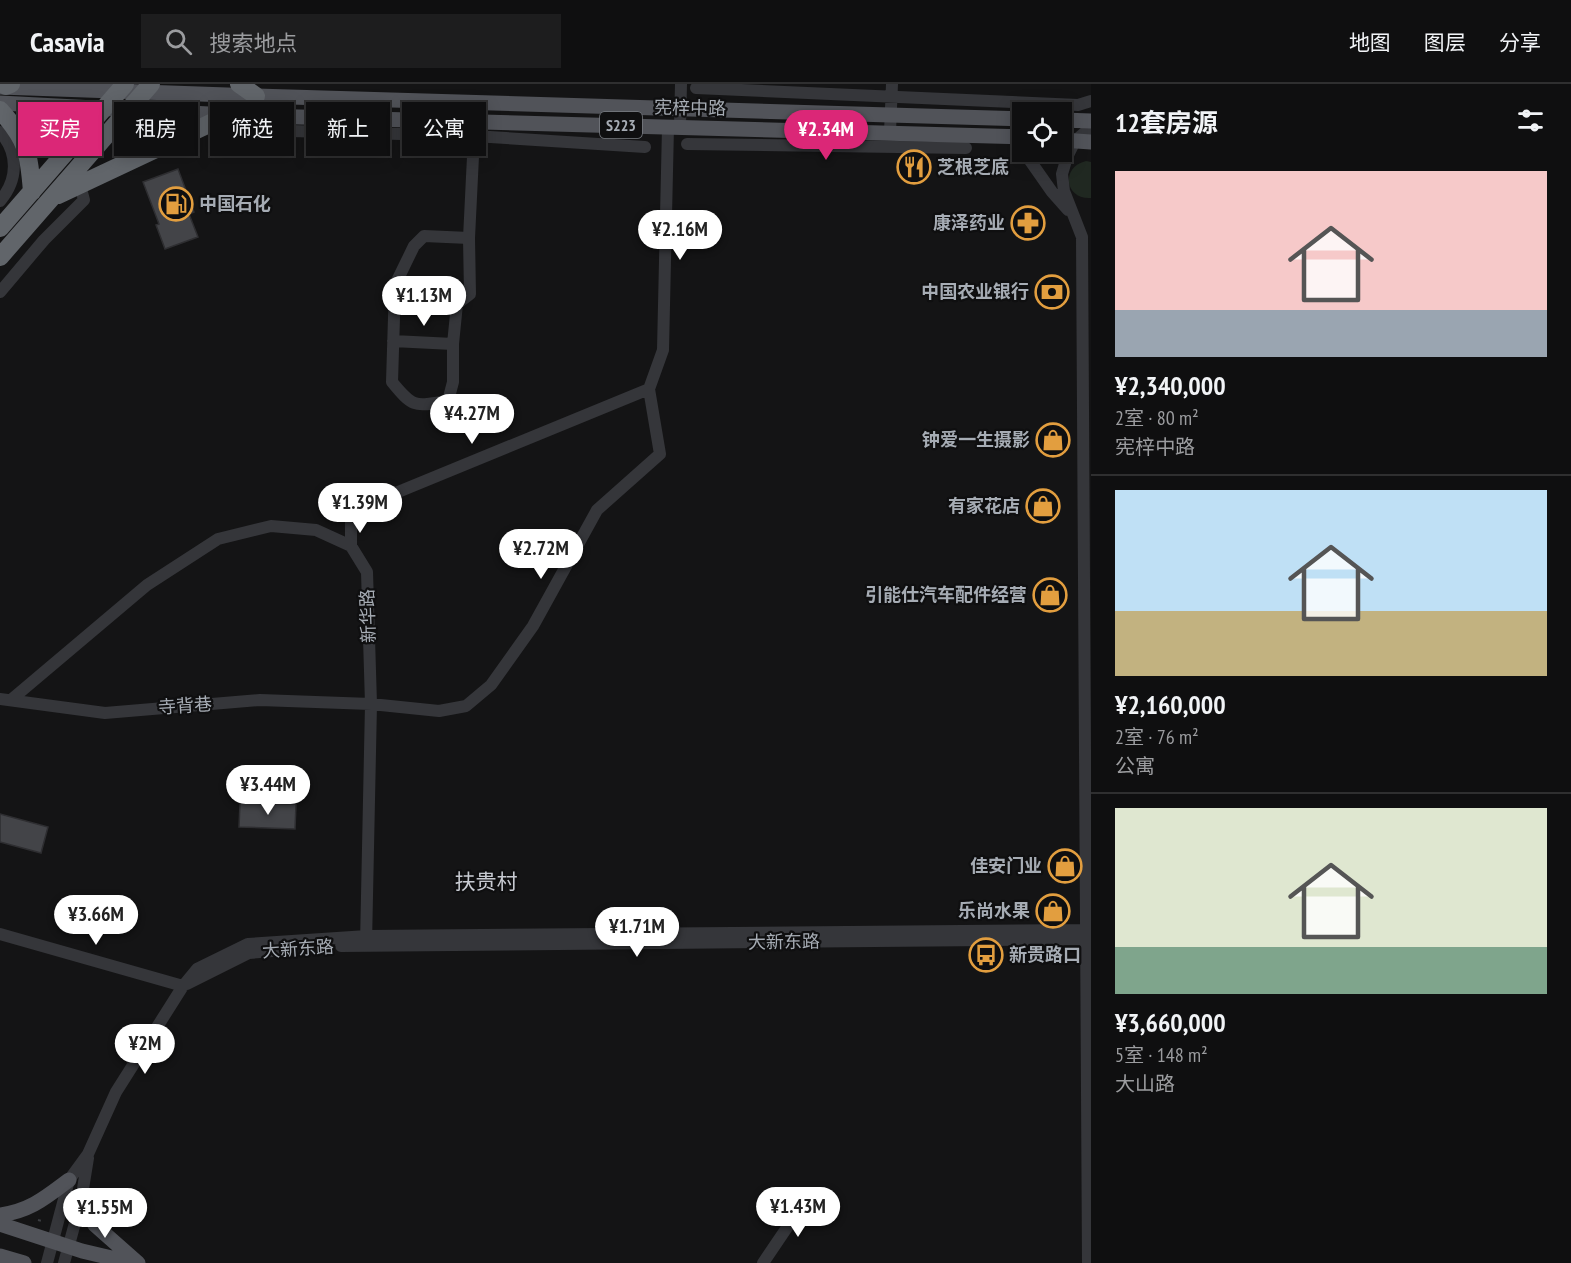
<!DOCTYPE html>
<html lang="zh">
<head>
<meta charset="utf-8">
<style>
	:root { --surface:#0f0f10; --page:#1d1d1e; --text:#f1f3f6; --muted:#9b9c9f; --line:#2f2f30; --accent:#db2777 }
	body { margin:0; font-family:"PT Sans Narrow","Noto Sans SC",sans-serif; background:var(--page); color:var(--text); height:100vh; display:flex; flex-direction:column; font-size:22px; white-space:nowrap }
	* { box-sizing:border-box; margin:0 }
	p { font-size:20px; color:var(--muted) }
	.icon { flex:none; width:33px; height:33px; fill:none; stroke:currentColor; stroke-width:2; stroke-linecap:round; stroke-linejoin:round }
	.map { position:relative; flex:1; overflow:hidden }
	.details { display:flex; flex-direction:column; background:var(--surface); width:480px }
	.details>* { flex:none }
	.guide { position:absolute; left:18px; top:18px; width:570px; height:54px; display:flex; gap:12px }
	.buttons { position:absolute; left:1012px; top:18px; display:grid; gap:12px }
	.buttons a { display:grid; place-items:center; width:60px; height:60px; border-radius:0px; background:var(--surface); box-shadow:0 3px 15px #0003,0 0 0 2px var(--line); font-size:30px }
	.price { position:absolute; translate:-50% -51px; padding:0 14px; border-radius:21px; background:#fff; color:#222; font-size:20px; line-height:39px; filter:drop-shadow(0 2px 3px #0008) }
	.price::after { content:''; position:absolute; left:50%; top:36px; width:18px; height:14px; margin-left:-9px; background:inherit; clip-path:polygon(0 0,100% 0,50% 100%) }
	.price.on { background:var(--accent); color:#fff }
	ul { padding:0; list-style:none }
	li { display:grid; align-content:center; gap:12px; height:318px; padding:0 24px }
	li+li { border-top:2px solid var(--line) }
	li span { display:grid; place-items:center; height:186px; border-radius:0px; color:#555 }
	li>.icon { margin-inline-start:auto }
	span .icon { width:108px; height:108px; fill:#fffc; stroke-width:1 }
	li b { font-size:26px }
	h2 { display:flex; justify-content:space-between; align-items:center; height:72px; padding:0 24px; font-size:26px }
	.chip { padding:0 21px; border-radius:0px; background:var(--surface); box-shadow:0 3px 15px #0003,0 0 0 2px var(--line); font-size:21px; line-height:54px }
	.chip.on { background:var(--accent); color:#fff }
	header { display:flex; align-items:center; gap:36px; box-sizing:border-box; height:84px; padding:0 30px; background:var(--surface); border-bottom:2px solid var(--line) }
	header strong { font-size:28px }
	nav { display:flex; gap:33px; margin-inline-start:auto; font-size:21px }
	.search { width:420px; height:54px; background:var(--page); display:flex; align-items:center; gap:15px; box-sizing:border-box; padding:0 21px; border-radius:0px; color:var(--muted); font-size:22px }
	main { display:flex; flex:1; min-height:0 }
	.map>svg:first-child { display:block }
	.green { fill:#202821 }
	.building { fill:#434448; stroke:#2e2e31; stroke-width:1.5 }
	.lines { fill:none; stroke-linecap:round; stroke-linejoin:round }
	.path { stroke:#3b3d41; stroke-width:2; stroke-dasharray:3 4.5; stroke-linecap:butt }
	.minor { stroke:#35363a; stroke-width:12 }
	.major { stroke:#515359; stroke-width:15 }
	.highway { stroke:#61656a; stroke-width:18 }
	.labels { text-anchor:middle; stroke-width:4.5; stroke-linejoin:round; paint-order:stroke }
	.shield { fill:#0f0f10; stroke:#797d83; stroke-width:1.5 }
	.shield-label { font-size:16px; font-weight:bold; fill:#a6acb4 }
	.street-label { font-size:18px; fill:#a6acb4; stroke:#0f0f10 }
	.poi-label { font-size:18px; font-weight:bold; fill:#a6acb4; stroke:#0f0f10; text-anchor:end }
	.quarter-label { font-size:21px; fill:#c7cad1; stroke:#0f0f10 }
</style>
</head>
<body>
<header>
<strong>Casavia</strong>
<div class="search"><svg class="icon" aria-label="search" viewBox="0 0 24 24"><circle cx="10" cy="10" r="6"/><path d="M15 15l6 6"/></svg>搜索地点</div>
<nav><a>地图</a><a>图层</a><a>分享</a></nav>
</header>
<main>
<div class="map">
<svg width="1091" height="1179" viewBox="0 0 1091 1179">
	<rect width="100%" height="100%" fill="#141415"/>
	<path class="green" d="M 1086,77 L 1091,78 L 1091,114 C 1065,116 1060,83 1086,77 Z"/>
	<path class="building" d="M 178,85 L 194,128 L 189,130 L 198,153 L 165,165 L 156,141 L 159,140 L 143,98 Z
		M 240,719 L 296,720 L 295,745 L 239,743 Z
		M 0,730 L 48,743 L 41,769 L 0,758 Z"/>
	<g class="lines">
		<path class="path" d="M 38,1136 L 45,1138"/>
		<path class="minor" d="M 696,4 L 1078,21 L 1091,17
			M 680,43 L 681,0
			M 222,45 L 474,52 L 645,63
			M 0,48 C 19,69 18,96 0,117
			M 890,48 L 892,0
			M 687,60 L 966,64
			M 1024,68 L 1052,108 L 1068,126
			M 469,154 L 424,152 L 414,162 L 395,201 L 392,298 C 414,325 415,322 448,317 L 453,298 L 453,260 L 457,220 L 470,210 L 469,154 L 474,52
			M 0,208 L 44,156 L 84,116 L 80,101
			M 393,257 L 453,260
			M 351,462 L 351,435 L 381,415 L 649,305
			M 0,615 L 105,629 L 260,616 L 371,620 L 439,627 L 466,622 L 491,601 L 533,542 L 597,426 L 660,370 L 649,305 L 663,266 L 668,43
			M 12,615 L 147,501 L 218,455 L 271,442 L 316,446 L 351,462 L 367,488 L 371,620 L 366,860
			M 0,850 L 183,902
			M 341,862 L 1091,855
			M 187,900 L 249,869 L 285,866
			M 47,1179 L 69,1096 L 88,1070 L 116,1008 L 183,902 L 197,885 L 248,860 L 367,852 L 1091,846
			M 64,1179 L 81,1117 L 88,1074
			M 763,1179 L 809,1111
			M 1088,1179 L 1082,153 L 1064,107 L 1062,90 L 1067,73 L 1075,57 L 1091,43"/>
		<path class="major" d="M 0,3 L 256,12 L 1023,35
			M 0,19 L 228,31 L 1023,53
			M 1062,36 L 1091,37
			M 1062,56 L 1091,58
			M 81,1117 L 95,1141 L 138,1179
			M 0,1131 C 30,1127 45,1114 69,1096
			M 0,1140 L 82,1167 L 133,1179
			M 0,1172 L 24,1179"/>
		<path class="highway" d="M 239,0 L 256,12
			M 6,2 L 11,0
			M 0,26 C 27,56 29,68 32,108
			M 58,111 L 228,31
			M 0,144 L 125,0
			M 0,173 L 151,0"/>
	</g>
	<defs>
		<g id="restaurant-ring" transform="scale(1.725)"><circle r="9.5" fill="#0f0f10" stroke="#e29e3f" stroke-width="1.5"/><path d="M-5-6h1v4h1v-4h1v4h1v-4h1v5L-1.5 .5V6h-2V.5L-5-1ZM5-6V6H3V1.5H1.5Q1.5-4 5-6Z" fill="#e29e3f"/></g>
		<g id="fuel-ring" transform="scale(1.725)"><circle r="9.5" fill="#0f0f10" stroke="#e29e3f" stroke-width="1.5"/><path d="M-5.5-6h7V0h2V4h1.3V-2.5L3-4.5l.8-.8L6-3V5H2.5V1h-1V6h-7ZM-4.2-4.7v3.2H.2V-4.7Z" fill="#e29e3f"/></g>
		<g id="pharmacy-ring" transform="scale(1.725)"><circle r="9.5" fill="#0f0f10" stroke="#e29e3f" stroke-width="1.5"/><path d="M-2-6h4v4h4v4h-4v4h-4v-4h-4v-4h4Z" fill="#e29e3f"/></g>
		<g id="bank-ring" transform="scale(1.725)"><circle r="9.5" fill="#0f0f10" stroke="#e29e3f" stroke-width="1.5"/><path d="M-6-4H6V4H-6ZM0-2.3a2.3 2.3 0 1 0 0 4.6a2.3 2.3 0 1 0 0-4.6Z" fill="#e29e3f"/></g>
		<g id="shop-ring" transform="scale(1.725)"><circle r="9.5" fill="#0f0f10" stroke="#e29e3f" stroke-width="1.5"/><path d="M-5-2.5h2.3a2.7 3.5 0 0 1 5.4 0H5L5.5 6h-11ZM-1.5-2.5h3a1.5 2.3 0 0 0-3 0Z" fill="#e29e3f"/></g>
		<g id="bus-ring" transform="scale(1.725)"><circle r="9.5" fill="#0f0f10" stroke="#e29e3f" stroke-width="1.5"/><path d="M-5-6H5V4H4V6H2V4H-2V6H-4V4H-5ZM-3.5-4V0h7V-4ZM-3.5 1.2v1.5H-2V1.2ZM2 1.2v1.5H3.5V1.2Z" fill="#e29e3f"/></g>
	</defs>
	<g fill-rule="evenodd">
		<use href="#restaurant-ring" x="914" y="83"/>
		<use href="#fuel-ring" x="176" y="120"/>
		<use href="#pharmacy-ring" x="1028" y="139"/>
		<use href="#bank-ring" x="1052" y="208"/>
		<use href="#shop-ring" x="1053" y="356"/>
		<use href="#shop-ring" x="1043" y="422"/>
		<use href="#shop-ring" x="1050" y="511"/>
		<use href="#shop-ring" x="1065" y="782"/>
		<use href="#shop-ring" x="1053" y="827"/>
		<use href="#bus-ring" x="986" y="871"/>
	</g>
	<g class="labels">
		<rect class="shield" x="600" y="28" width="42" height="26" rx="4.5"/>
		<g class="shield-label">
			<text x="621" y="47">S223</text>
		</g>
		<g class="street-label">
			<text transform="translate(690 24) rotate(1)" y="6">宪梓中路</text>
			<text transform="translate(368 532) rotate(-92)" y="6">新华路</text>
			<text transform="translate(185 622) rotate(-4)" y="6">寺背巷</text>
			<text transform="translate(784 858) rotate(-1)" y="6">大新东路</text>
			<text transform="translate(298 865) rotate(-4)" y="6">大新东路</text>
		</g>
		<g class="poi-label">
			<text x="937" y="89" text-anchor="start">芝根芝底</text>
			<text x="199" y="126" text-anchor="start">中国石化</text>
			<text x="1005" y="145">康泽药业</text>
			<text x="1029" y="214">中国农业银行</text>
			<text x="1030" y="362">钟爱一生摄影</text>
			<text x="1020" y="428">有家花店</text>
			<text x="1027" y="517">引能仕汽车配件经营</text>
			<text x="1042" y="788">佳安门业</text>
			<text x="1030" y="833">乐尚水果</text>
			<text x="1009" y="877" text-anchor="start">新贵路口</text>
		</g>
		<g class="quarter-label">
			<text x="486" y="805">扶贵村</text>
		</g>
	</g>
</svg>
<div class="buttons">
<a><svg class="icon" aria-label="locate" viewBox="0 0 24 24"><circle cx="12" cy="12" r="6"/><path d="M12 2v4M12 18v4M2 12h4M18 12h4"/></svg></a>
</div>
<b class="price on" style="left:826px;top:77px">¥2.34M</b>
<b class="price" style="left:680px;top:177px">¥2.16M</b>
<b class="price" style="left:424px;top:243px">¥1.13M</b>
<b class="price" style="left:472px;top:361px">¥4.27M</b>
<b class="price" style="left:360px;top:450px">¥1.39M</b>
<b class="price" style="left:541px;top:496px">¥2.72M</b>
<b class="price" style="left:268px;top:732px">¥3.44M</b>
<b class="price" style="left:96px;top:862px">¥3.66M</b>
<b class="price" style="left:637px;top:874px">¥1.71M</b>
<b class="price" style="left:145px;top:991px">¥2M</b>
<b class="price" style="left:798px;top:1154px">¥1.43M</b>
<b class="price" style="left:105px;top:1155px">¥1.55M</b>
<div class="guide">
<a class="chip on">买房</a>
<a class="chip">租房</a>
<a class="chip">筛选</a>
<a class="chip">新上</a>
<a class="chip">公寓</a>
</div>
</div>
<section class="details">
<h2>12套房源<svg class="icon" aria-label="filters" viewBox="0 0 24 24"><path d="M4 7h16M4 17h16"/><circle cx="9" cy="7" r="2"/><circle cx="15" cy="17" r="2"/></svg></h2>
<ul>
<li><span style="background:linear-gradient(#f6c9c9 75%,#9aa5b1 0)"><svg class="icon" aria-label="home" viewBox="0 0 24 24"><path d="M3 11l9-7 9 7M6 9v11h12V9"/></svg></span><div><b>¥2,340,000</b><p>2室 · 80 m²</p><p>宪梓中路</p></div></li>
<li><span style="background:linear-gradient(#bfe0f5 65%,#c2b280 0)"><svg class="icon" aria-label="home" viewBox="0 0 24 24"><path d="M3 11l9-7 9 7M6 9v11h12V9"/></svg></span><div><b>¥2,160,000</b><p>2室 · 76 m²</p><p>公寓</p></div></li>
<li><span style="background:linear-gradient(#dfe7d0 75%,#7fa58c 0)"><svg class="icon" aria-label="home" viewBox="0 0 24 24"><path d="M3 11l9-7 9 7M6 9v11h12V9"/></svg></span><div><b>¥3,660,000</b><p>5室 · 148 m²</p><p>大山路</p></div></li>
</ul>
</section>
</main>
</body>
</html>
